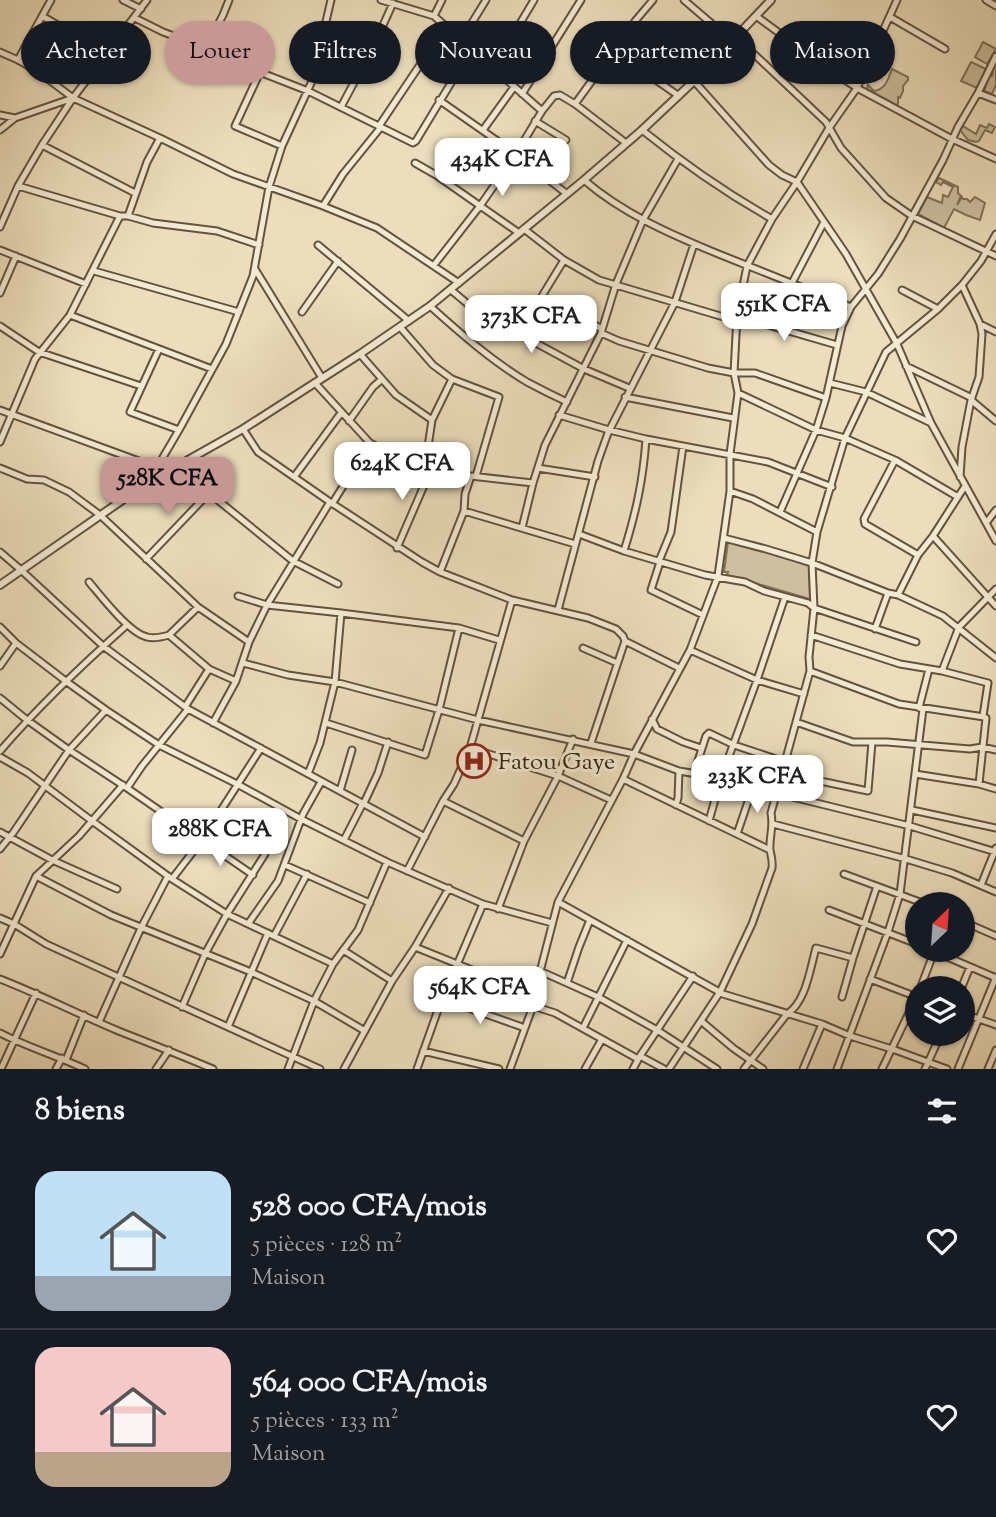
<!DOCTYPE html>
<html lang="fr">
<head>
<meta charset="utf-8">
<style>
	:root { --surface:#171b24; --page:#20242c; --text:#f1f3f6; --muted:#9ea1a6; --line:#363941; --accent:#c59692 }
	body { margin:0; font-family:"Sorts Mill Goudy",serif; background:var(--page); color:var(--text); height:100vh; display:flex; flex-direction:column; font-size:26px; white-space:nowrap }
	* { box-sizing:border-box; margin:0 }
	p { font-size:23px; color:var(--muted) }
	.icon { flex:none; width:38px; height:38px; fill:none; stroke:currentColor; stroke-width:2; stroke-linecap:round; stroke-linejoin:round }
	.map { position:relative; height:1069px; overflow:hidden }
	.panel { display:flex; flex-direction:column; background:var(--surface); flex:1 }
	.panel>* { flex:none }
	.top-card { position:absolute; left:21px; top:21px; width:956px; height:63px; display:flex; gap:14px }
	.needle { width:46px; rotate:25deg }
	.tools { position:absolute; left:905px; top:892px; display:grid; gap:14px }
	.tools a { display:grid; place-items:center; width:70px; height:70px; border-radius:50%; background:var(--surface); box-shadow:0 2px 5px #0004; font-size:35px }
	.price { position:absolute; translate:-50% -60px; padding:0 16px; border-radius:14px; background:#fff; color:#222; font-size:23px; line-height:46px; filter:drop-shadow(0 2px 4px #0008) }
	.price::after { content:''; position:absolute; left:50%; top:42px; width:21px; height:16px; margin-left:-10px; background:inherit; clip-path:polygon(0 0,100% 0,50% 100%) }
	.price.selected { background:var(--accent); color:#111 }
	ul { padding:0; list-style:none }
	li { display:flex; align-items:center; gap:21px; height:175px; padding:0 35px }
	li+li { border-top:2px solid var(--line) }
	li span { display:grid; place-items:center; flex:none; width:196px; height:140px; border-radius:21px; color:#555 }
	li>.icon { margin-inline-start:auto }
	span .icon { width:84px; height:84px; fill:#fffc; stroke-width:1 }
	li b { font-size:30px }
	h2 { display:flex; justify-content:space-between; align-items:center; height:84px; padding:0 35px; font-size:30px }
	.pill { padding:0 24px; border-radius:32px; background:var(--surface); box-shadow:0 2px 5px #0004; font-size:24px; line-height:63px }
	.pill.selected { background:var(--accent); color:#111 }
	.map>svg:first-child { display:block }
	.green { fill:#cdbf9f; stroke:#817258; stroke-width:2 }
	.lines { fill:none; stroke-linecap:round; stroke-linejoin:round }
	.minor-casing { stroke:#63533c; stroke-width:9 }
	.tertiary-casing { stroke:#63533c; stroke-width:10 }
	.minor { stroke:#f3ead3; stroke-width:5 }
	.tertiary { stroke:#f3ead3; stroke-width:6 }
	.labels { text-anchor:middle; stroke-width:6; stroke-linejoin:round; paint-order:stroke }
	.poi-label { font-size:24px; fill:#352511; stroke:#f3ead3; text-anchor:start }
</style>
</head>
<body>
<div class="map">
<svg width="996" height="1069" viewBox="0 0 996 1069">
	<rect width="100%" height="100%" fill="#ecdebc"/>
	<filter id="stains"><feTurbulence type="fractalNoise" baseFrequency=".00286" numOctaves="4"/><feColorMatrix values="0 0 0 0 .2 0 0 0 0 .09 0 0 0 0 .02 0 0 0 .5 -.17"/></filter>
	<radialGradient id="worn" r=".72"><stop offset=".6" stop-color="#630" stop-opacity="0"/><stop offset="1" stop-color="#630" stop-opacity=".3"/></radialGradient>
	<path class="green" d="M 983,42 L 996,49 L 987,64 L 975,57 Z
		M 996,58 L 996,85 L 992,94 L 984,91 L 989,77 L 992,76 L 993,72 L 991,70 Z
		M 971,62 L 986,69 L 977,88 L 961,81 Z
		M 892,69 L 908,77 L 908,80 L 903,86 L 903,91 L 900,98 L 898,97 L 898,104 L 896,105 L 867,89 L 868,85 L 874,91 C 886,89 888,79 892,69 Z
		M 989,124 L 995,127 L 992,133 L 985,130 L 979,141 L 976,142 L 968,140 L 960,130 L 963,126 L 976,134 L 980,125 L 987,128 Z
		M 939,178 L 958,187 L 958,193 L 961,196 L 957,205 L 962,197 L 963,199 L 967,199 L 970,202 L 975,197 L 985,203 L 980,220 L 966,215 L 954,209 L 944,228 L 918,214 L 927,197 L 942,203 L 943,195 L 948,197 L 953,187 L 943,182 L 941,185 L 936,182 Z
		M 728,542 L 784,557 L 809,566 L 810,599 L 727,575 L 728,572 L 724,572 Z"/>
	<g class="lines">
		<g class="minor-casing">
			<path id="minor" d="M 123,0 L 141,9
				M 381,0 L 434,16 L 542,111 L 554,96 L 560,95 L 575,104 L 626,143
				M 684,0 L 732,41
				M 986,0 L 996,6
				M 42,16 L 108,54
				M 434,16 L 442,0
				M 756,16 L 827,68 L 857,88 L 952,139 L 996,159
				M 890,17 L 945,49
				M 135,18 L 163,32 L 206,48 L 239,64 L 308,91 L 413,143 L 416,141 L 454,78 L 474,50
				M 675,28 L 712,63
				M 736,37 L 826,122 L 841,148 L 886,198 L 912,216 L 996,256
				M 462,39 L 486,0
				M 206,48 L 223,15 L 229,0
				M 614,51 L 679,96
				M 0,52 L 18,60 L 36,70 L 73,98 L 160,138 L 233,174 L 323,206 L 377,228 L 459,283
				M 18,60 L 51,0
				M 494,67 L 534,0
				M 260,72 L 235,126 L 282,146
				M 694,81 L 769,165 L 782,175 L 797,182 L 846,254 L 897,344 L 931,423 L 996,541
				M 978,93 L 996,56
				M 522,94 L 581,0
				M 439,100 L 516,154 L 567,194
				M 575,104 L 636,20 L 653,0
				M 341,107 L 375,43 L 393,3
				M 0,115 L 15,118
				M 535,121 L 566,140
				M 379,126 L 446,26
				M 0,130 L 15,118 L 73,98
				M 483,130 L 514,87
				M 642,130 C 683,163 726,193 772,219
				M 42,145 L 135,193
				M 415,163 L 436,175 L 519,233
				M 584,180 C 622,213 670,234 716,253 C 761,271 806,289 851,307
				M 18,186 L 120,216 L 128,216 L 153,223 L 217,231 L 259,245
				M 323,206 L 343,174 L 381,127
				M 128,216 L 147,162 L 160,138
				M 0,227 L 18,186 L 42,145 L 73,98 L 147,0
				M 524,229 L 564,260 L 599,280 L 737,321
				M 318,245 L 409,321
				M 0,250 L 86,284
				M 564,260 L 542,296 L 602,329
				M 434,265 L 480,206 L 516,154 L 542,111
				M 255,269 L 322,378
				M 94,271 L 239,312
				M 792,283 L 824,222
				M 451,290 L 475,310 L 584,369 L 629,388
				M 902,290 L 938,309
				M 0,293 L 16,256
				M 430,306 C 460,333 492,361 527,382 C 540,389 554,396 567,402
				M 302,312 L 338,261
				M 70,315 L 212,369
				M 737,316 L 837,345
				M 980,324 L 996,332
				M 0,326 L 39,352 L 141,386
				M 400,327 L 433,365 L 452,379 L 499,397 L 476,476
				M 601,333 L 619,341 L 708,368 L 734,373 L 755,373 L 826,398
				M 159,349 L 130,412 L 179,430
				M 360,354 L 396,395 L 432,420
				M 906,366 L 972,398
				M 315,383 L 370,443 L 408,463 L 471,476 L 533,483
				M 830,383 L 866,392 L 931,423
				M 738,393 L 816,430 L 845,438 L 895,460 L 958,497
				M 625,397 L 733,418
				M 971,400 L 996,421
				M 0,410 L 158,468
				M 559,415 L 609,430 L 646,439 L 768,462 L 832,487
				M 349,421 L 373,387 L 381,380
				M 243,429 L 258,452 L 330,502 L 422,562 L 440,572 L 512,600 L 588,618 L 616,629 L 623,636 L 625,641 L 679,668
				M 0,442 L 35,359 L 70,315 L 120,216
				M 895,460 L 864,519 L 865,524 L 918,555
				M 181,463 L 209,493 L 293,561 L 338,584
				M 425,467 L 432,420 L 452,379
				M 0,468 L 27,479 L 44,480 L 69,492 L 100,515 L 198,607 L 249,642
				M 538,468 L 595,477
				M 294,477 L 341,413
				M 960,477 L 962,447 L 971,400 L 979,377 L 982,334 L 980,324 L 962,285
				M 149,481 L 179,430 L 226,344 L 253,276 L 269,187 L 282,146 L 318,68 L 320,47 L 331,0
				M 730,491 L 753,499 L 817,532
				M 332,504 L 370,443
				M 464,511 L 575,544
				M 780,512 L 816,430 L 826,398 L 842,326 L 851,307 L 878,274 L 900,239 L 943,160 L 958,127 L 978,93 L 996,100
				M 986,523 L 996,510
				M 522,528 L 533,483 L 545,445 L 601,333 L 616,284 L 643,220 L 678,159
				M 579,534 L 624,551 L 705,575 L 745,582 L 764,591 L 808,603 L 814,608 L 916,642
				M 933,536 L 996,606
				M 724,538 L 766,549 L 812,563 L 888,593 L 898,595 L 943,616 L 996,658
				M 397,548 L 432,467
				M 624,551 C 636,512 643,481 646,439
				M 0,552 L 21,570 L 103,646 L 188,709 L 425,837
				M 146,559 L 209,493
				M 659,561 L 671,532 L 683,446
				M 660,562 L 651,590 L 703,615
				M 440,572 L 464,511 L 465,494 L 471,476
				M 89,582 C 101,596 129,633 147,637 C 154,639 162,637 169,635
				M 898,595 L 918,555 L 933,536 L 965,486
				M 238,596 L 267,605 L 341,613 L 459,628 L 499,640
				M 198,607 L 169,635 L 209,669 L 236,681
				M 558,610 L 598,461 L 608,433 L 675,302 L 694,244
				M 0,627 L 16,643 L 67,682 L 106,710 L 159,745 L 239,785 L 301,819 L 387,862 L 483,904 L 552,923
				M 875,629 L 888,593
				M 811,635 L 900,664 L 942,671 L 988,683 L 983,716
				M 583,648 L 617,663
				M 690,650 L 757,680 L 804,694
				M 243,663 L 288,675 L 335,682 L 478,720 L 634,754 L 679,771 L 721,778
				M 0,666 L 16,643
				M 810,671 L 899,704 L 984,717 L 986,718 L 979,784
				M 942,671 L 959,627 L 996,589
				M 0,698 L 27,720 L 69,750 L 106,710
				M 185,707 L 209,669
				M 919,708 L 929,669
				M 652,719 L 657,729 L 683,742 L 701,748
				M 796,722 L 853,742 L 887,742 L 970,749 L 982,747 L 996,750
				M 213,723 L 236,681 L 249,642 L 267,605 L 330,502
				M 326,723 L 425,755 L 439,710 L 459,628
				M 591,743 L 625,641
				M 470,748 L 558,776 L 611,800
				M 0,751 C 39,706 83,664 127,625
				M 0,757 L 28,773 L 92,821 L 172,879 L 227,914 L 333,964
				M 783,771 L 825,782 L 868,791 L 872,742
				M 694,773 L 706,736 L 709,733 L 734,745 L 785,762
				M 308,774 L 320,743 L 335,682 L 341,613
				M 915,774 L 979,784 L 996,789
				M 623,779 L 770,850
				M 127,788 L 142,766 L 188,709
				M 340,791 L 352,750
				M 776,793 L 910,826 L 996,852
				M 443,801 L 524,841
				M 364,803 L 378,773 L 388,742
				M 676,805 L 678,798 L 679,771
				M 912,810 L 996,828
				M 709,821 L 721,778 L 757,680 L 785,597
				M 773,824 L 906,859 L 952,873 L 996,892
				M 0,832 L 52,860 L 117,889
				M 737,834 L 753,787
				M 344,840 L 363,803
				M 0,849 L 13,833 L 69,750 L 127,788 L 253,875
				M 285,865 L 370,903
				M 407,871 L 443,801 L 454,784 L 470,748 L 512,600
				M 844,874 L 928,905
				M 36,876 L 111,915 L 251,972 L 314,1001 L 365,1031
				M 172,879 L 202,840 L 261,748
				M 981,885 L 996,848
				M 558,902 L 723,994 L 822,1024 L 850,1036 L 895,1050 L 947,1069
				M 498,909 L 524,841 L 558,776 L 573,739
				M 829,910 L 917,944
				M 0,918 L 14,924 L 46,944 L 320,1069
				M 962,921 L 996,936
				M 248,924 L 278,881 L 303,814 L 321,782
				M 274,936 L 307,874
				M 415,947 L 534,995
				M 343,950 L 392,981
				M 931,950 L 996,978
				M 0,954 L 36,876 L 79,836 L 123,785
				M 540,971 L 598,997 L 657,1030 L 717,1069
				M 0,979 C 41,995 80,1015 121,1032 C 152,1044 182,1056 213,1069
				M 870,979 L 917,997
				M 567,983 L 579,947 L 590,920
				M 920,989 L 934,952
				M 961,989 L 970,967
				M 842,997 L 853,958
				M 443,999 L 525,1028
				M 533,1006 L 555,1013 L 638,1059
				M 182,1007 L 205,954 L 227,914 L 265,854
				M 962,1013 L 996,1025
				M 701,1021 L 733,1048 L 763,1069
				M 99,1022 L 141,928 L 168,876
				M 228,1027 L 268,933
				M 583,1028 L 627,940
				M 0,1033 C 27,1047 57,1056 85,1069
				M 423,1051 L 499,1069
				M 640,1056 L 664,1069
				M 66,1060 L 84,1015
				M 1,1069 L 36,993
				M 56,1069 L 62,1058
				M 156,1069 L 169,1050
				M 288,1069 L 314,1001 L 333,964 L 358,930 L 387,862
				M 344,1069 L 392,981 L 415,947 L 449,888
				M 417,1069 L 439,1007 L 483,904
				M 510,1069 L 533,1006 L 534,995 L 558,902 L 623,779 L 634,754 L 690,650 L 718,576 L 730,491 L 730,454 L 738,393 L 734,373 L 737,316 L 747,266 L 772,219 L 797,182 L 829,128 L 857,88 L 897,0
				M 585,1069 L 602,1039
				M 633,1069 L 640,1056 L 693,976
				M 669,1069 L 720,992 L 752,924 L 772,868 C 773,861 771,856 770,850 C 769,836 774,828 771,813 L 810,671 L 809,657 L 814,608 L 812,563 L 817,532 L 845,438 L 886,352 L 938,309 L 962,285 L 981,261 L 996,234
				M 744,1069 L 787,1014 C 806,1002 810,969 816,948 L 853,958 L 877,886
				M 803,1069 L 822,1024
				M 837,1069 L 888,932 L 900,894 L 923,709
				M 882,1069 L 917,996
				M 925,1069 L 941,1034
				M 958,1069 L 996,977
				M 988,1069 L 996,1050"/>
		</g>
		<g class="tertiary-casing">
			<path id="tertiary" d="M 0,585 L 147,483 L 243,429 L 360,354 L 430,306 L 584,180 L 642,130 L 694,81 L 771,0"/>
		</g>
		<use href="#minor" class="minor"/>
		<use href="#tertiary" class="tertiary"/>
	</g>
	<defs>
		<g id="hospital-ring" transform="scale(1.75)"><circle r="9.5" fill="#f3ead3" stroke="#8f2418" stroke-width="1.5"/><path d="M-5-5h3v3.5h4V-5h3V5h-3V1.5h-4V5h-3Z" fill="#8f2418"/></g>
	</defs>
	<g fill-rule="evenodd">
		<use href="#hospital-ring" x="474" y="761"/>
	</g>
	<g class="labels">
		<g class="poi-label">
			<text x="498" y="769">Fatou Gaye</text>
		</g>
	</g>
	<rect width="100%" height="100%" filter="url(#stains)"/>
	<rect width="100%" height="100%" fill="url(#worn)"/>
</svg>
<div class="tools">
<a><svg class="needle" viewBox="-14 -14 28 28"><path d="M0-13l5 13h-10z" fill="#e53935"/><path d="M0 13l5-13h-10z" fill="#9ea1a6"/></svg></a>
<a><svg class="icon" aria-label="layers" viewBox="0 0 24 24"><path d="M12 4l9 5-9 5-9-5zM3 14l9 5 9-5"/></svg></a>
</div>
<b class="price" style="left:502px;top:198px">434K CFA</b>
<b class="price" style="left:784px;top:343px">551K CFA</b>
<b class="price" style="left:531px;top:355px">373K CFA</b>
<b class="price" style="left:402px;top:502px">624K CFA</b>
<b class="price selected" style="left:168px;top:517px">528K CFA</b>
<b class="price" style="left:757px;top:815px">233K CFA</b>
<b class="price" style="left:220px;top:868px">288K CFA</b>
<b class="price" style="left:480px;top:1026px">564K CFA</b>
<div class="top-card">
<a class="pill">Acheter</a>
<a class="pill selected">Louer</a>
<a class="pill">Filtres</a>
<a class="pill">Nouveau</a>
<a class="pill">Appartement</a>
<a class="pill">Maison</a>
</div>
</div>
<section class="panel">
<h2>8 biens<svg class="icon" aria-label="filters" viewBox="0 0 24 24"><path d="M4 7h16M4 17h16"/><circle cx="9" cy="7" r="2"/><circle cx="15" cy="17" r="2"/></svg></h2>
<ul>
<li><span style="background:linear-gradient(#bfe0f5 75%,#9aa5b1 0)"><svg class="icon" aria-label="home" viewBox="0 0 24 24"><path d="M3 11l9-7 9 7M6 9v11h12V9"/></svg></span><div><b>528 000 CFA/mois</b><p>5 pièces · 128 m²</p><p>Maison</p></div><svg class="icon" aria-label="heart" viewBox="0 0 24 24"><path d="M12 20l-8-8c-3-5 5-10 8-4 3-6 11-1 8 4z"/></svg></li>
<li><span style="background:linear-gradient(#f6c9c9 75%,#b9a48a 0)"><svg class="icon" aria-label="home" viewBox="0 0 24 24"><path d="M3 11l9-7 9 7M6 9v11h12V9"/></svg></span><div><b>564 000 CFA/mois</b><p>5 pièces · 133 m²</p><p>Maison</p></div><svg class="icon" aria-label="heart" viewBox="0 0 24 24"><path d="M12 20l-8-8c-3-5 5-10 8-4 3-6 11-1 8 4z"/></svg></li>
</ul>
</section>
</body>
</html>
